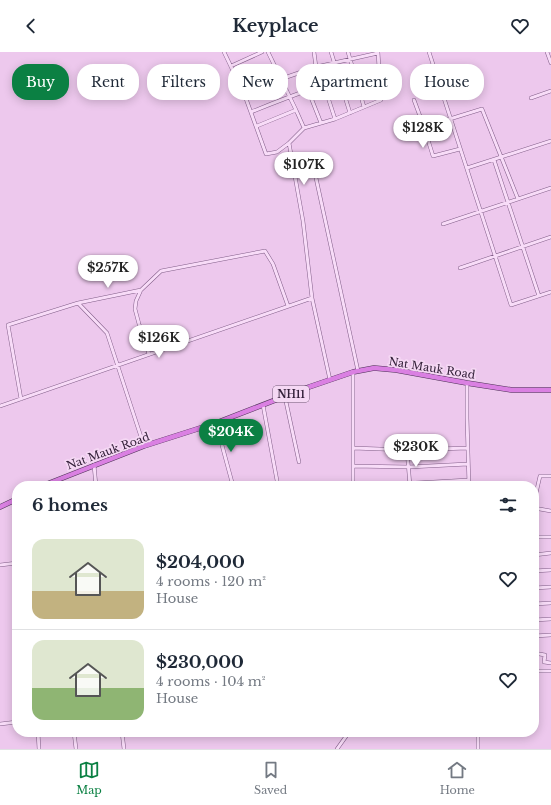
<!DOCTYPE html>
<html lang="en">
<head>
<meta charset="utf-8">
<style>
	:root { --surface:#fff; --page:#f2f2f3; --text:#1f2937; --muted:#747a83; --line:#e0e1e3; --accent:#0b8043 }
	body { margin:0; font-family:"Libre Baskerville",serif; background:var(--page); color:var(--text); height:100vh; display:flex; flex-direction:column; font-size:15px; white-space:nowrap }
	* { box-sizing:border-box; margin:0 }
	p { font-size:13px; color:var(--muted) }
	.icon { flex:none; width:22px; height:22px; fill:none; stroke:currentColor; stroke-width:2; stroke-linecap:round; stroke-linejoin:round }
	.map { position:relative; flex:1; overflow:hidden }
	.drawer { position:absolute; left:12px; top:429px; width:527px; height:256px; display:flex; flex-direction:column; background:var(--surface); border-radius:16px; box-shadow:0 2px 10px #0003 }
	.drawer>* { flex:none }
	.top-card { position:absolute; left:12px; top:12px; width:527px; height:36px; display:flex; gap:8px }
	.price { position:absolute; translate:-50% -34px; padding:0 9px; border-radius:14px; background:#fff; color:#222; font-size:13px; line-height:26px; filter:drop-shadow(0 1px 2px #0008) }
	.price::after { content:''; position:absolute; left:50%; top:24px; width:12px; height:9px; margin-left:-6px; background:inherit; clip-path:polygon(0 0,100% 0,50% 100%) }
	.price.current { background:var(--accent); color:#fff }
	ul { padding:0; list-style:none }
	li { display:flex; align-items:center; gap:12px; height:100px; padding:0 20px }
	li+li { border-top:1px solid var(--line) }
	li span { display:grid; place-items:center; flex:none; width:112px; height:80px; border-radius:12px; color:#555 }
	li>.icon { margin-inline-start:auto }
	span .icon { width:48px; height:48px; fill:#fffc; stroke-width:1 }
	li b { font-size:17px }
	h2 { display:flex; justify-content:space-between; align-items:center; height:48px; padding:0 20px; font-size:17px }
	.tag { padding:0 14px; border-radius:16px; background:var(--surface); box-shadow:0 2px 10px #0003; font-size:14px; line-height:36px }
	.tag.current { background:var(--accent); color:#fff }
	header { display:flex; justify-content:space-between; align-items:center; height:52px; padding:0 20px; background:var(--surface); font-size:18px; font-weight:700 }
	.dock { display:flex; justify-content:space-around; align-items:center; height:56px; border-top:1px solid var(--line); background:var(--surface); font-size:11px; color:var(--muted) }
	.dock a { display:grid; justify-items:center; gap:2px }
	.dock .current { color:var(--accent) }
	.map>svg:first-child { display:block }
	.lines { fill:none; stroke-linecap:round; stroke-linejoin:round }
	.minor-casing { stroke:#815e88; stroke-width:4 }
	.trunk-casing { stroke:#4e3257; stroke-width:5.5 }
	.minor { stroke:#f8dcf8; stroke-width:3 }
	.trunk { stroke:#da80e2; stroke-width:4.5 }
	.labels { text-anchor:middle; stroke-width:3.5; stroke-linejoin:round; paint-order:stroke }
	.shield { fill:#f5d8f4; stroke:#6e5872; stroke-width:1 }
	.shield-label { font-size:10px; font-weight:bold; fill:#34213a }
	.street-label { font-size:11px; fill:#34213a; stroke:#f5d8f4 }
</style>
</head>
<body>
<header><svg class="icon" aria-label="back" viewBox="0 0 24 24"><path d="M15 5l-7 7 7 7"/></svg>Keyplace<svg class="icon" aria-label="heart" viewBox="0 0 24 24"><path d="M12 20l-8-8c-3-5 5-10 8-4 3-6 11-1 8 4z"/></svg></header>
<div class="map">
<svg width="551" height="697" viewBox="0 0 551 697">
	<rect width="100%" height="100%" fill="#edc8ed"/>
	<g class="lines">
		<g class="minor-casing">
			<path id="minor" d="M 224,0 L 245,44 L 266,102 L 277,100 L 289,91
				M 268,0 L 296,58 L 304,76
				M 314,0 L 316,15 L 324,33 L 335,67
				M 331,0 L 350,61
				M 348,0 L 364,55
				M 429,0 L 511,253 L 551,240
				M 547,0 L 551,11
				M 231,14 L 262,0
				M 308,38 L 321,71
				M 245,44 L 281,27 L 316,15 L 378,1
				M 531,46 L 551,39
				M 414,48 L 424,75 L 433,104 L 460,97
				M 251,60 C 293,43 335,27 380,18
				M 257,74 L 296,58
				M 424,75 L 482,57 L 518,147
				M 494,108 L 539,244
				M 467,116 L 551,89
				M 316,126 L 358,319
				M 443,172 L 551,136
				M 460,216 L 551,185
				M 78,251 L 141,238
				M 149,302 L 139,272 L 135,257 L 136,249 L 141,238 L 161,219 L 265,199 L 273,212 L 288,254
				M 353,320 L 353,434
				M 330,328 L 312,246 L 303,169 L 289,91 L 304,76 L 335,67 L 381,48 L 378,0
				M 467,331 L 467,366 L 469,434
				M 285,345 L 299,410
				M 21,347 L 8,273 L 78,251 L 107,281 L 144,394
				M 263,353 L 278,434
				M 0,354 L 312,246
				M 216,371 L 233,434
				M 353,396 L 407,398 L 468,396
				M 407,398 L 410,434
				M 94,413 L 96,434
				M 353,414 L 409,415 L 468,412
				M 362,434 L 469,428
				M 534,450 L 540,424 L 551,424
				M 534,456 L 551,459
				M 534,485 L 551,485
				M 534,503 L 551,501
				M 0,513 L 17,511
				M 534,519 L 551,518
				M 534,536 L 551,535
				M 534,552 L 551,551
				M 534,568 L 551,567
				M 534,584 L 551,583
				M 534,601 L 545,603 L 544,610 L 551,611
				M 534,608 L 535,619
				M 534,619 L 551,619
				M 0,672 L 17,670
				M 38,680 L 39,697
				M 74,680 L 76,697
				M 122,680 L 124,697
				M 478,680 L 478,697
				M 337,697 L 347,683 L 352,680"/>
		</g>
		<g class="trunk-casing">
			<path id="trunk" d="M 42,434 L 144,394 L 216,371 L 309,335 L 353,320 L 374,316 L 396,318 L 467,331 L 512,338 L 551,338
				M 0,455 L 17,447"/>
		</g>
		<use href="#minor" class="minor"/>
		<use href="#trunk" class="trunk"/>
	</g>
	<g class="labels">
		<rect class="shield" x="273" y="334" width="36" height="16" rx="3"/>
		<g class="shield-label">
			<text x="291" y="346">NH11</text>
		</g>
		<g class="street-label">
			<text transform="translate(432 316) rotate(9)" y="4">Nat Mauk Road</text>
			<text transform="translate(108 399) rotate(-20)" y="4">Nat Mauk Road</text>
		</g>
	</g>
</svg>
<b class="price" style="left:423px;top:97px">$128K</b>
<b class="price" style="left:304px;top:134px">$107K</b>
<b class="price" style="left:108px;top:237px">$257K</b>
<b class="price" style="left:159px;top:307px">$126K</b>
<b class="price current" style="left:231px;top:401px">$204K</b>
<b class="price" style="left:416px;top:416px">$230K</b>
<div class="top-card">
<a class="tag current">Buy</a>
<a class="tag">Rent</a>
<a class="tag">Filters</a>
<a class="tag">New</a>
<a class="tag">Apartment</a>
<a class="tag">House</a>
</div>
<section class="drawer">
<h2>6 homes<svg class="icon" aria-label="filters" viewBox="0 0 24 24"><path d="M4 7h16M4 17h16"/><circle cx="9" cy="7" r="2"/><circle cx="15" cy="17" r="2"/></svg></h2>
<ul>
<li><span style="background:linear-gradient(#dfe7d0 65%,#c2b280 0)"><svg class="icon" aria-label="home" viewBox="0 0 24 24"><path d="M3 11l9-7 9 7M6 9v11h12V9"/></svg></span><div><b>$204,000</b><p>4 rooms · 120 m²</p><p>House</p></div><svg class="icon" aria-label="heart" viewBox="0 0 24 24"><path d="M12 20l-8-8c-3-5 5-10 8-4 3-6 11-1 8 4z"/></svg></li>
<li><span style="background:linear-gradient(#dfe7d0 60%,#8fb573 0)"><svg class="icon" aria-label="home" viewBox="0 0 24 24"><path d="M3 11l9-7 9 7M6 9v11h12V9"/></svg></span><div><b>$230,000</b><p>4 rooms · 104 m²</p><p>House</p></div><svg class="icon" aria-label="heart" viewBox="0 0 24 24"><path d="M12 20l-8-8c-3-5 5-10 8-4 3-6 11-1 8 4z"/></svg></li>
</ul>
</section>
</div>
<nav class="dock">
<a class="current"><svg class="icon" aria-label="map" viewBox="0 0 24 24"><path d="M3 6l6-2 6 2 6-2v14l-6 2-6-2-6 2zM9 4v14M15 6v14"/></svg>Map</a>
<a><svg class="icon" aria-label="saved" viewBox="0 0 24 24"><path d="M7 4h10v16l-5-4-5 4z"/></svg>Saved</a>
<a><svg class="icon" aria-label="home" viewBox="0 0 24 24"><path d="M3 11l9-7 9 7M6 9v11h12V9"/></svg>Home</a>
</nav>
</body>
</html>
